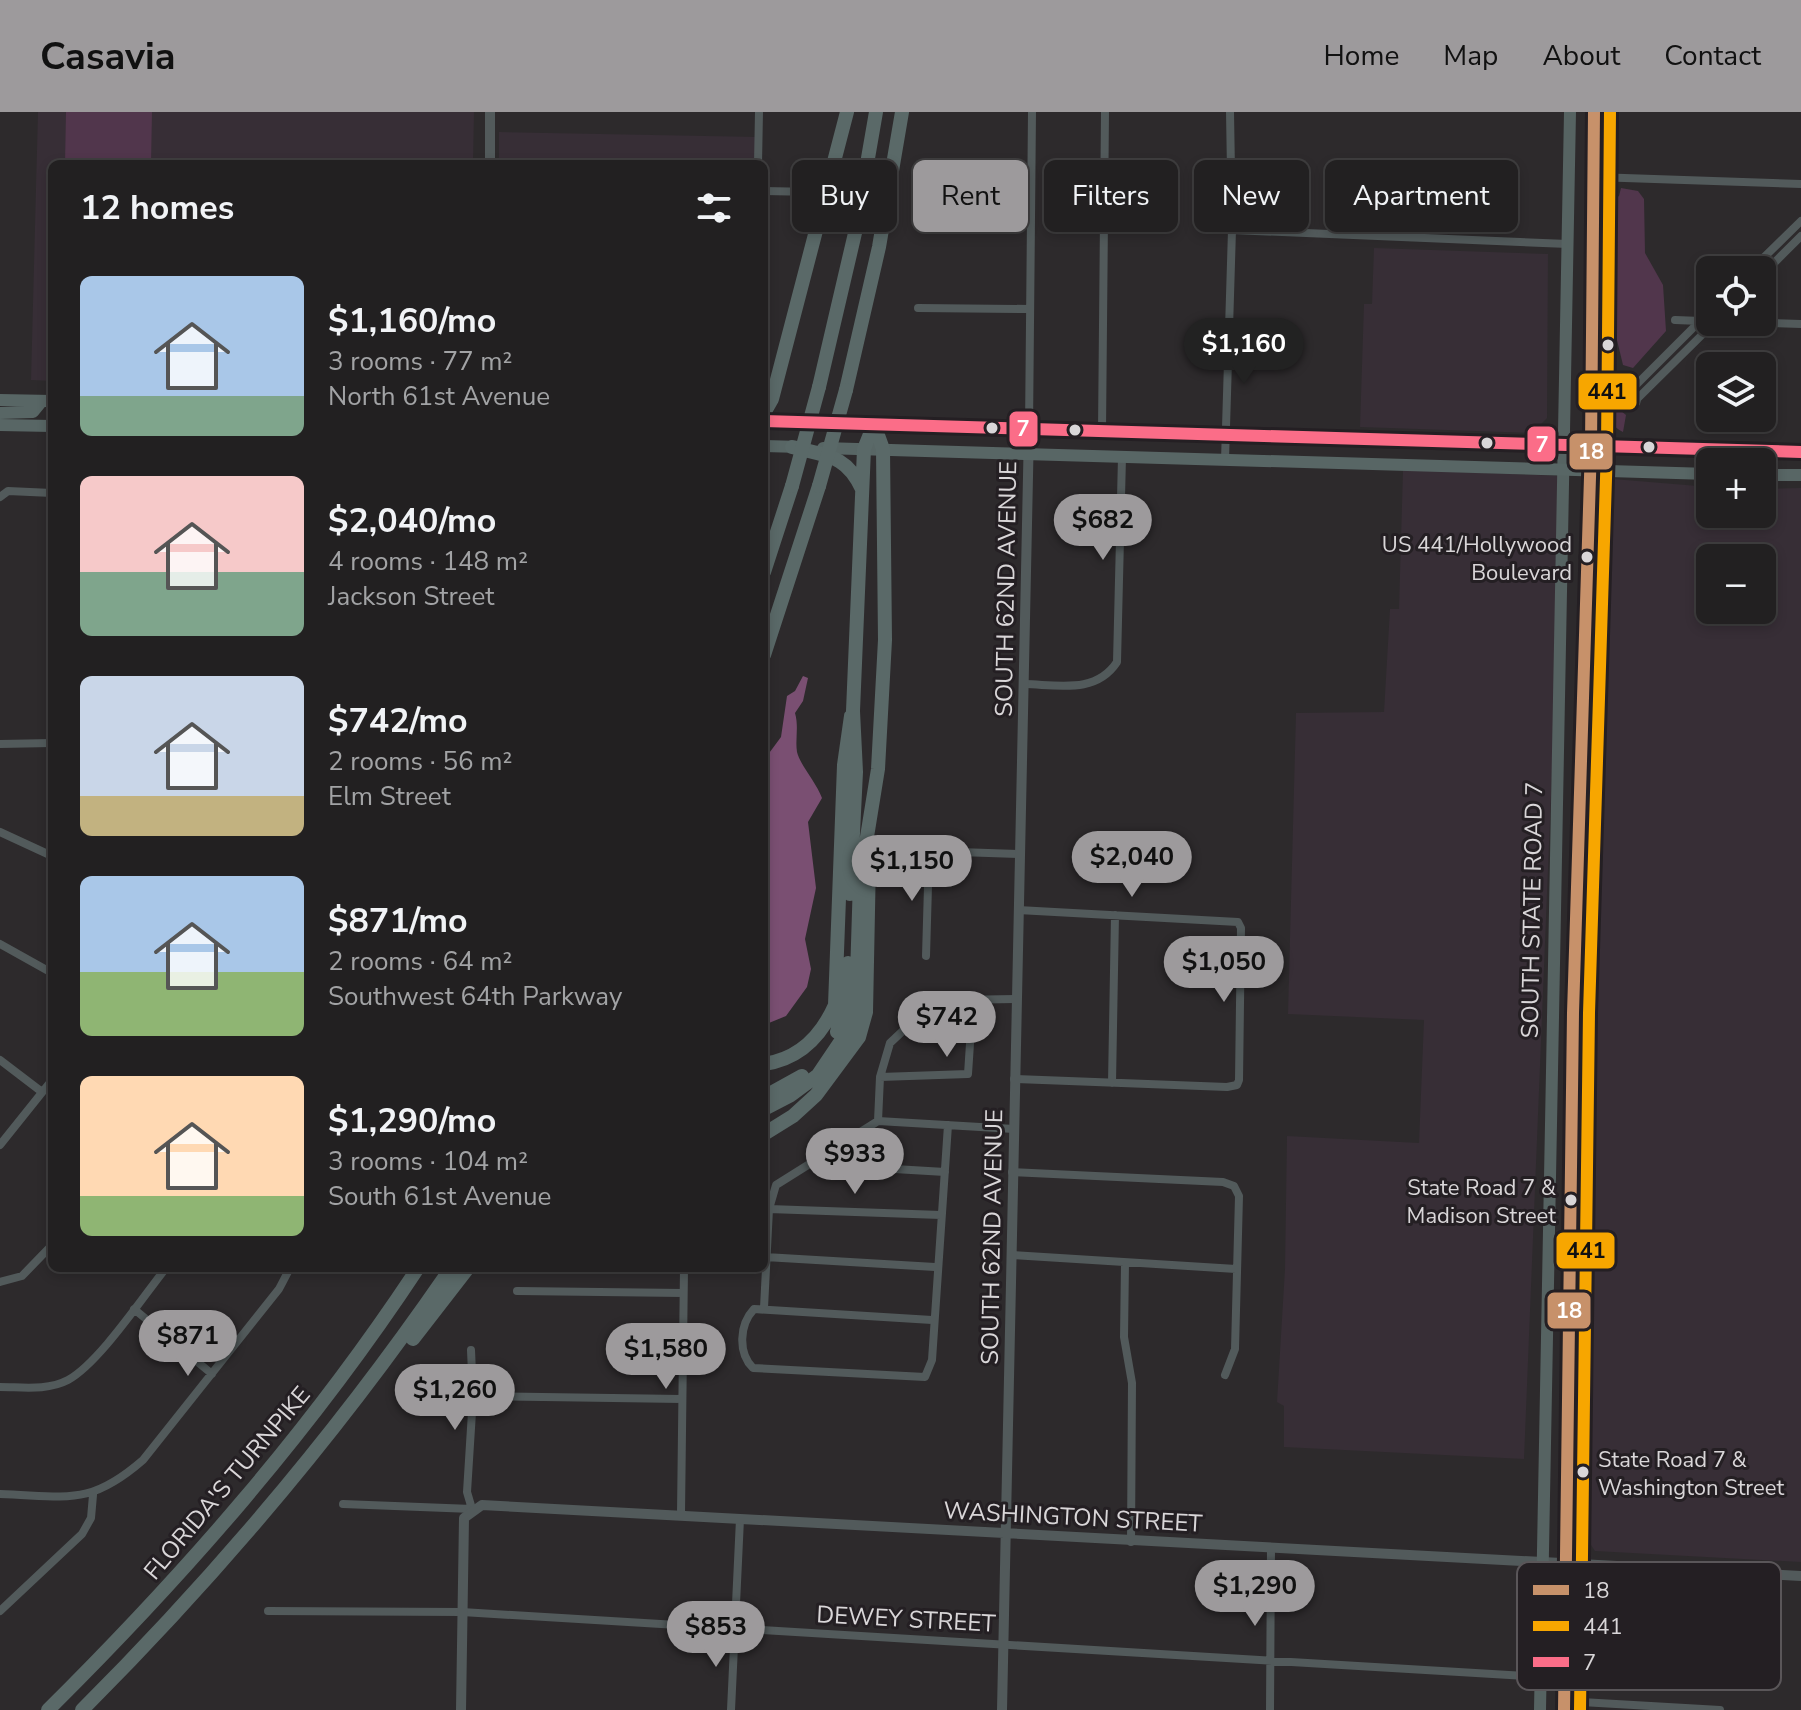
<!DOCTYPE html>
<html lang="en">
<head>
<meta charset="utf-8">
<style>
	:root { --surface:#222021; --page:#2a282a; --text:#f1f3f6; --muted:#a2a3a5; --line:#3f3e3f; --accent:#9d9a9c }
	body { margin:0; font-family:"Nunito Sans",sans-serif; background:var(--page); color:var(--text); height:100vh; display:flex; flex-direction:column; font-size:30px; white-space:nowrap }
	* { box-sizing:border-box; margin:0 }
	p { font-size:26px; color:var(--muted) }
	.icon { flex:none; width:44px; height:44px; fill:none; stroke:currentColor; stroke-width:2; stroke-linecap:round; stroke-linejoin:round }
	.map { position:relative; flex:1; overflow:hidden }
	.drawer { position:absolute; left:48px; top:48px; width:720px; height:1112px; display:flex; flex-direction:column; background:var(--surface); border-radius:12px; box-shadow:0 4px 12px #0003,0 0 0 2px var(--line) }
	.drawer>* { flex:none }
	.top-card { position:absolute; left:792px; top:48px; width:760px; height:72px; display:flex; gap:16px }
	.tools { position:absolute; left:1696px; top:144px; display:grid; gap:16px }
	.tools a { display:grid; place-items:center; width:80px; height:80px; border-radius:12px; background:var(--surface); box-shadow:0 4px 12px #0003,0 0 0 2px var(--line); font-size:40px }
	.price { position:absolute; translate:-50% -68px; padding:0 18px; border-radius:28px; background:var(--accent); color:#111; font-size:26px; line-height:52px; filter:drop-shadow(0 2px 4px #0008) }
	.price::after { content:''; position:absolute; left:50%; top:48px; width:24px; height:18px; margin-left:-12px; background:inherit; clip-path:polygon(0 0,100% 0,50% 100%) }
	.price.current { background:#222; color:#fff }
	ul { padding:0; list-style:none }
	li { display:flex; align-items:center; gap:24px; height:200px; padding:0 32px }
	li span { display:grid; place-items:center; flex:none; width:224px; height:160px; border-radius:12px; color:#555 }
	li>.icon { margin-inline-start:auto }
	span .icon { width:96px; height:96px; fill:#fffc; stroke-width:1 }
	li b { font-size:34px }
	h2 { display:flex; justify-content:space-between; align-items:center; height:96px; padding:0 32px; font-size:34px }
	.tag { padding:0 28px; border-radius:12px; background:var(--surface); box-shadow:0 4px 12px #0003,0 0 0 2px var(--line); font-size:28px; line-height:72px }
	.tag.current { background:var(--accent); color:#111 }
	header { display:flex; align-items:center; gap:48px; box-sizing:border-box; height:112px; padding:0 40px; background:var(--accent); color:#111 }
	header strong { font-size:38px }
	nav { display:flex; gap:44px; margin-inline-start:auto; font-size:28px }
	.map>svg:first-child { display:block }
	.built { fill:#372e36; fill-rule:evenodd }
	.grass { fill:#51364c }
	.water { fill:#7a4f72 }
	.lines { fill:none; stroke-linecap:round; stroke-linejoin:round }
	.minor { stroke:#525a5b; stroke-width:8 }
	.tertiary { stroke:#525a5b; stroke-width:10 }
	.primary { stroke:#566362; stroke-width:12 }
	.trunk { stroke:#586665; stroke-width:12 }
	.motorway { stroke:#5a6968; stroke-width:14 }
	.motorway-bridge { stroke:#5a6968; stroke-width:14 }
	.bus-1-casing { stroke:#241f23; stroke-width:18 }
	.bus-2-casing { stroke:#241f23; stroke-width:18 }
	.bus-3-casing { stroke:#241f23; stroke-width:18 }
	.bus-1 { stroke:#c7916a; stroke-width:12 }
	.bus-2 { stroke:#f7a600; stroke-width:12 }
	.bus-3 { stroke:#fb6d88; stroke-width:12 }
	.bus-dot { fill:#d9d6d8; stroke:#241f23; stroke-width:3 }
	.labels { text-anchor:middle; stroke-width:6; stroke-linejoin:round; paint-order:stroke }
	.bus-label { font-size:22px; fill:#d9d6d8; stroke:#241f23; text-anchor:end }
	.street-label { font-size:24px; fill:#d9d6d8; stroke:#241f23 }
	.key { fill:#241f23; stroke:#5a5659; stroke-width:2 }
	.key-label { font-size:22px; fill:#d9d6d8 }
	.line-badge { stroke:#241f23; stroke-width:3 }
	.badge-label { font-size:22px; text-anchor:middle; font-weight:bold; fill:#fff }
	.pale-badge-label { font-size:22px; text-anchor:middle; font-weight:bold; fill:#111 }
</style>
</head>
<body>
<header>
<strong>Casavia</strong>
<nav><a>Home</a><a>Map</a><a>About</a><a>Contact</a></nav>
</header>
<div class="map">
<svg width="1801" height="1598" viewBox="0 0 1801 1598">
	<rect width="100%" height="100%" fill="#2d2a2c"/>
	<path class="built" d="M 38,0 L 474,0 L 473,52 L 52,52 L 52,269 L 31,268 Z
		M 499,20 L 759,25 L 758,52 L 499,52 Z
		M 1374,136 L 1548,142 L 1547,306 L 1532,321 L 1360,315 L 1364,192 L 1372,192 Z
		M 1403,358 L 1564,364 L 1524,1347 L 1284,1335 L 1284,1294 L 1277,1290 L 1285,1157 L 1287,1024 L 1419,1031 L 1424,908 L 1288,902 L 1296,601 L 1384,600 L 1390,497 L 1399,497 Z
		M 1601,366 L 1710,375 L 1710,402 L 1762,402 L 1762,377 L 1801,376 L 1801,1450 L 1595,1439 L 1585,1424 L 1586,1349 L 1579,1322 L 1585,975 L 1590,955 L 1591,923 L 1598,912 L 1597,871 L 1588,857 L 1588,842 L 1594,821 L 1596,766 L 1602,756 L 1603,733 L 1594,720 L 1604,620 L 1597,567 ZM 1762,446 L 1762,498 L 1710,498 L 1710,446 Z"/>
	<path class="grass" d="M 66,0 L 152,0 L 151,52 L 65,52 Z
		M 1621,76 L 1638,79 L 1644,87 L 1645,141 L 1663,173 L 1666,219 L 1633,256 L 1623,253 L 1609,195 L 1612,88 L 1619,84 Z
		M 1605,83 L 1610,106 L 1605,196 L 1603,186 Z
		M 1613,280 L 1615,294 L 1626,303 L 1623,320 C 1606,312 1603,295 1613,280 Z"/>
	<path class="water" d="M 803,564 L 808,566 L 803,589 L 795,601 C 799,615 795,627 797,640 C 800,653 816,670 822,686 L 808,710 L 816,776 L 805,827 L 811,857 L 807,875 L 786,904 L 764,913 L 764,648 L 781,625 L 787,584 L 795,579 Z"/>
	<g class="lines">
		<path class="minor" d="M 758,52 L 759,0
			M 1595,65 L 1801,72
			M 764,79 L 815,80
			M 935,86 L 1031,89
			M 1232,118 L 1568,132
			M 1751,158 L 1801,109
			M 1762,163 L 1801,124
			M 918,196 L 1030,197
			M 1675,208 L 1701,209
			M 1742,210 L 1801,212
			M1621 287a8 8 0 1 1 16 0a8 8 0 1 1-16 0Z
			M 1629,280 L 1710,199
			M 1637,287 L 1715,210
			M 1029,317 L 1032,0
			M 1102,319 L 1105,0
			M 1225,348 L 1232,118 L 1230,0
			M 0,385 L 8,379 L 52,381
			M 1025,572 C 1059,573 1096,582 1117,550 L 1122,345
			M 0,632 L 52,631
			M 0,720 L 52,744
			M 0,832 L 52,861
			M 926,844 L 929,739 L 1019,742
			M 1194,869 L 1240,870
			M 0,948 L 42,980
			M 880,965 L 968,962 L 973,886
			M 1014,967 L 1227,975 L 1237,973 L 1239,968 L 1241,816 L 1238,810 L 1018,798
			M 1112,971 L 1115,803
			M 878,1009 L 880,965 L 890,931 L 908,914 L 933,907 L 955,888 L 1015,887
			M 0,1033 L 52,968
			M 810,1052 L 945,1060
			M 1012,1060 L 1223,1070 L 1234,1074 L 1239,1084 L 1235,1237 L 1225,1263
			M 769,1097 L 941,1103
			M 1012,1143 L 1236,1157
			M 765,1145 L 935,1155
			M 1125,1151 L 1124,1225 L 1132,1271 L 1131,1430
			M 0,1170 L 22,1164 L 52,1133
			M 517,1179 L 683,1181
			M 764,1196 L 769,1097 L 776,1073 L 878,1009 L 1014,1017
			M 134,1197 L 212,1262
			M 932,1208 L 754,1197 C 739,1213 738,1241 753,1256 L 925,1265 L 932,1248 L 948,1013
			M 0,1275 C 22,1275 47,1279 68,1268 C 99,1251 142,1186 166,1156
			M 473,1284 L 682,1287
			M 0,1382 C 67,1384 89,1395 143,1348 L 279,1177 L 290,1156
			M 343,1392 L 472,1397 L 467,1380 L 473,1284 L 471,1238
			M 681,1402 L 684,1156
			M 0,1499 L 82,1422 L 91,1406 L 93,1383
			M 268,1499 L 462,1500 L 1541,1565
			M 1564,1589 L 1720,1598
			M 731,1598 L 740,1407
			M 1270,1598 L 1271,1435"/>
		<path class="tertiary" d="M 490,52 L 490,0
			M 461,1598 L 464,1406 L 482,1393 L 1801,1464
			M 1002,1598 L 1029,317"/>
		<path class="primary" d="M 1540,1598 L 1570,0
			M 1564,1598 L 1573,901 L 1591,334 L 1594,0"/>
		<path class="trunk" d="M 0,288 L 52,289
			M 0,301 L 33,300 L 42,289
			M 764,309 L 1801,340
			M 0,313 L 52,314
			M 764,334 L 801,335
			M 823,336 L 1710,362
			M 1762,363 L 1801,363"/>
		<path class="motorway" d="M 819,275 L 855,121 L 876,0
			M 846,278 L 879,135 L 902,0
			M 764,301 L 772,287 L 847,0
			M 792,335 C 826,344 846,342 862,377
			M 764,460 L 792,374
			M 764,543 L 819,374
			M 850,782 L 856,660 L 853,599 L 864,337 L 874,312
			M 837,920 L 846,892 L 848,851
			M 764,952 C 799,947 821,925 835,893 L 844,653 L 851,604
			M 764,985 L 802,964
			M 764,997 L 791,983 L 818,963 L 847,920 L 856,895 L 860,768 L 878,657 L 885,528 L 883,337 L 874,312
			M 764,1022 L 793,1004 L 816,983 L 859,925 L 866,900 L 869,748
			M 413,1227 L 468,1156
			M 48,1598 C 186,1461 311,1318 418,1156
			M 82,1598 C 218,1462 342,1315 451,1156"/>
		<path class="motorway-bridge" d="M 792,374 L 819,275
			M 819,374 L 846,278"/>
		<g class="bus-1-casing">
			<path id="bus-1" d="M 1564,1598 L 1573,901 L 1591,334 L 1594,0"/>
		</g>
		<g class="bus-2-casing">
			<path id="bus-2" d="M 1580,1598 L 1589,901 L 1607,335 L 1610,0"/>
		</g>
		<g class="bus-3-casing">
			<path id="bus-3" d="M 764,309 L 1801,340"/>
		</g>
		<use href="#bus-1" class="bus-1"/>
		<use href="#bus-2" class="bus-2"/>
		<use href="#bus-3" class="bus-3"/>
	</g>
	<g class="bus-dot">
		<circle cx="1608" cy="233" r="7"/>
		<circle cx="992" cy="316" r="7"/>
		<circle cx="1075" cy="318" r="7"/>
		<circle cx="1487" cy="331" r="7"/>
		<circle cx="1649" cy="335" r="7"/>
		<circle cx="1587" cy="445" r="7"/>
		<circle cx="1571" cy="1088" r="7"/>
		<circle cx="1583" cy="1360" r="7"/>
	</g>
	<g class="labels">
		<g class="bus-label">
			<text x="1572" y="440">US 441/Hollywood<tspan x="1572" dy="28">Boulevard</tspan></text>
			<text x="1556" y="1083">State Road 7 &amp;<tspan x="1556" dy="28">Madison Street</tspan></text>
			<text x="1598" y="1355" text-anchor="start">State Road 7 &amp;<tspan x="1598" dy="28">Washington Street</tspan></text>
		</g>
		<g class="street-label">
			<text transform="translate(1006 477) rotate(-89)" y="8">SOUTH 62ND AVENUE</text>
			<text transform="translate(1532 798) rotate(-89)" y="8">SOUTH STATE ROAD 7</text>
			<text transform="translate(992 1125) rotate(-89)" y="8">SOUTH 62ND AVENUE</text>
			<text transform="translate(227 1371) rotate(-50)" y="8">FLORIDA'S TURNPIKE</text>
			<text transform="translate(1073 1405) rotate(3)" y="8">WASHINGTON STREET</text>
			<text transform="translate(906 1507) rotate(3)" y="8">DEWEY STREET</text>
		</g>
	</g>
	<rect x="1517" y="1450" width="264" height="128" rx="12" class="key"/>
	<rect x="1533" y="1473" width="36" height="10" fill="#c7916a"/>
	<rect x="1533" y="1509" width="36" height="10" fill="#f7a600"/>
	<rect x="1533" y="1545" width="36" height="10" fill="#fb6d88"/>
	<g class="key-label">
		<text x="1583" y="1486">18</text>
		<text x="1583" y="1522">441</text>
		<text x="1583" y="1558">7</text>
	</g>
	<g class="line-badge">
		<rect x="1577" y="260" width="61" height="39" rx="8" fill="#f7a600"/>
		<rect x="1008" y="298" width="31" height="38" rx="8" fill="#fb6d88"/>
		<rect x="1526" y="313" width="31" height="38" rx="8" fill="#fb6d88"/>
		<rect x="1568" y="320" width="46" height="39" rx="8" fill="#c7916a"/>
		<rect x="1555" y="1119" width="61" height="39" rx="8" fill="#f7a600"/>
		<rect x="1546" y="1179" width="46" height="39" rx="8" fill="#c7916a"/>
	</g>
	<g class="badge-label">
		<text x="1023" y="324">7</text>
		<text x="1542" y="340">7</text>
		<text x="1591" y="347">18</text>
		<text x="1569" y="1206">18</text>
	</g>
	<g class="pale-badge-label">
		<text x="1607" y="287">441</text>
		<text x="1586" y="1146">441</text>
	</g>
</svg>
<div class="tools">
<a><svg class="icon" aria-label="locate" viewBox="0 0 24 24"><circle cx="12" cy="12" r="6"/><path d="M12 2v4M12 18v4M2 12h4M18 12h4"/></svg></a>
<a><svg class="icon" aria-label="layers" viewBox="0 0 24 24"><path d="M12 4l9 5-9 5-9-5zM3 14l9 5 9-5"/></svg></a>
<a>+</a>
<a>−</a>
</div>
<b class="price current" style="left:1244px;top:274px">$1,160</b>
<b class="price" style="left:1103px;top:450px">$682</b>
<b class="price" style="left:1132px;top:787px">$2,040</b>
<b class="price" style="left:912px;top:791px">$1,150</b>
<b class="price" style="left:1224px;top:892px">$1,050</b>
<b class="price" style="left:947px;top:947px">$742</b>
<b class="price" style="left:855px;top:1084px">$933</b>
<b class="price" style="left:188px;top:1266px">$871</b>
<b class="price" style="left:666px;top:1279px">$1,580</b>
<b class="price" style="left:455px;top:1320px">$1,260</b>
<b class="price" style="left:1255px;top:1516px">$1,290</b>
<b class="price" style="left:716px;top:1557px">$853</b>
<div class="top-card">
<a class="tag">Buy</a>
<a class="tag current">Rent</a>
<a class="tag">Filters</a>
<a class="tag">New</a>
<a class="tag">Apartment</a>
</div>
<section class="drawer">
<h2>12 homes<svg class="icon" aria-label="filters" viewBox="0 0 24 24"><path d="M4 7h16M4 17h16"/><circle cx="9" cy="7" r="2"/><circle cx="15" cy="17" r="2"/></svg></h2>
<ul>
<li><span style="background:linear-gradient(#a9c7e8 75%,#7fa58c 0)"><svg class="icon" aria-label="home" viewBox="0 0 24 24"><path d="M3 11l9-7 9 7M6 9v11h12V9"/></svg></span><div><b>$1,160/mo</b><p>3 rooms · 77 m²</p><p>North 61st Avenue</p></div></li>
<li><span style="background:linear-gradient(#f6c9c9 60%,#7fa58c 0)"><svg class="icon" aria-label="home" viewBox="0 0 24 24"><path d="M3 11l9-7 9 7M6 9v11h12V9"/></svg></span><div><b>$2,040/mo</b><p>4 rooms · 148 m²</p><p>Jackson Street</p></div></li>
<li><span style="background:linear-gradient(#c9d6e8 75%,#c2b280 0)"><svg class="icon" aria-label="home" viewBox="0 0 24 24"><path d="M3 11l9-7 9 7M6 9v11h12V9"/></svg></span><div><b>$742/mo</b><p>2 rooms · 56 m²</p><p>Elm Street</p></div></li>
<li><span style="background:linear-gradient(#a9c7e8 60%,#8fb573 0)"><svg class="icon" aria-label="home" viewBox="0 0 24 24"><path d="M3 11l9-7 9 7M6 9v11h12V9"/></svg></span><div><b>$871/mo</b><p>2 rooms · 64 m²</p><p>Southwest 64th Parkway</p></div></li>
<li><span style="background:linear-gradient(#ffd9b3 75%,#8fb573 0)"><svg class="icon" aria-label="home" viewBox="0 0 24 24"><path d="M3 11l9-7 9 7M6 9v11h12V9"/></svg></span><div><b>$1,290/mo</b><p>3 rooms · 104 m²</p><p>South 61st Avenue</p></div></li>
</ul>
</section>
</div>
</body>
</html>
